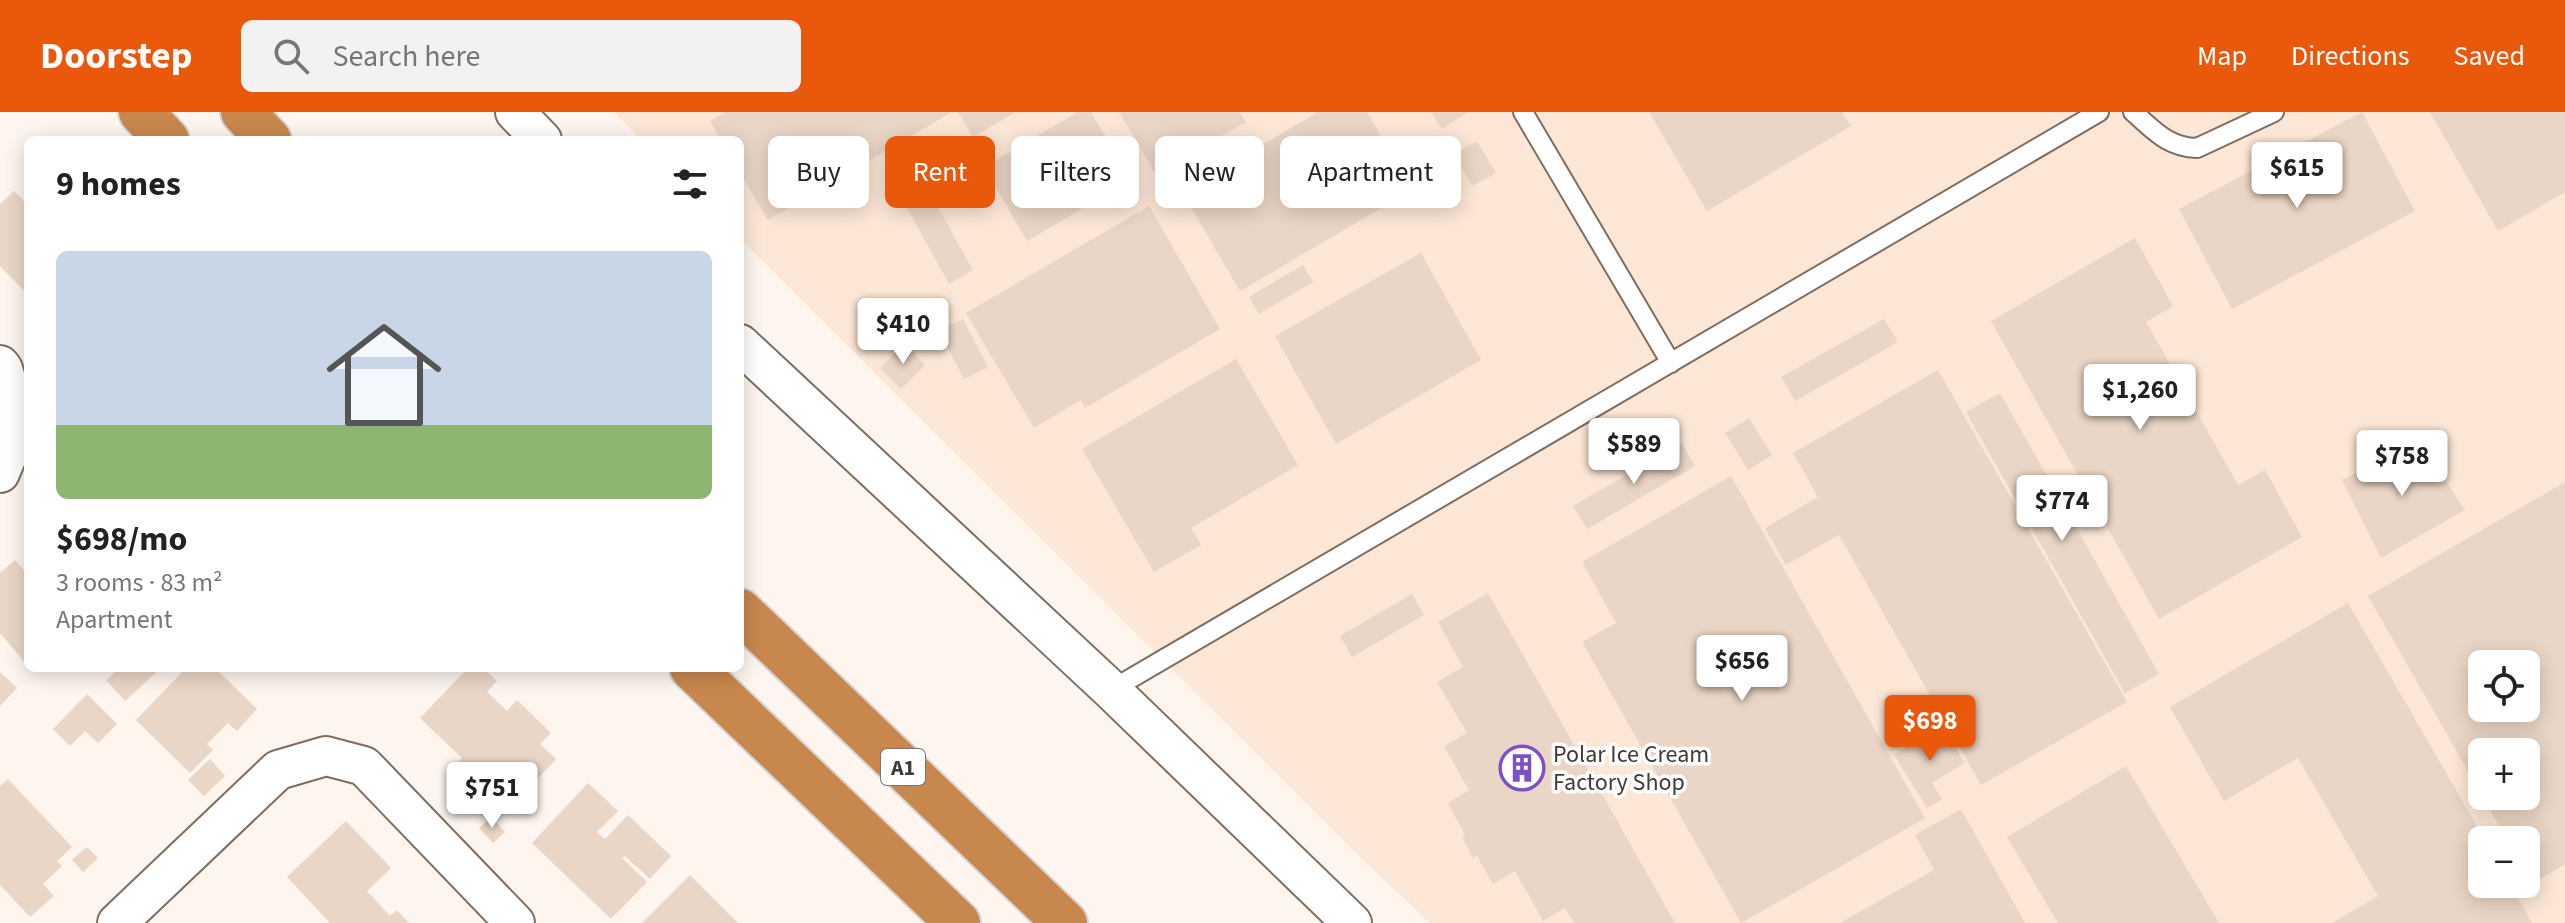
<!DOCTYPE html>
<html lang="en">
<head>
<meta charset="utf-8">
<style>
	:root { --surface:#fff; --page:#f2f2f2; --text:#222; --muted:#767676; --line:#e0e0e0; --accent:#ea580c }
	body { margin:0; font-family:"Source Sans 3",sans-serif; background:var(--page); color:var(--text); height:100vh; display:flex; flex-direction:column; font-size:30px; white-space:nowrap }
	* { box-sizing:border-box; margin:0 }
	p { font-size:26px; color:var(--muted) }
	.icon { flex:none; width:44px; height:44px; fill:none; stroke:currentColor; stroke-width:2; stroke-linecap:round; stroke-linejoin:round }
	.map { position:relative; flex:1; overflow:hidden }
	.side { position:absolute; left:24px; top:24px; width:720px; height:536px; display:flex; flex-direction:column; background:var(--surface); border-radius:12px; box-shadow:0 4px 20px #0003 }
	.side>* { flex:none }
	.top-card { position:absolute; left:768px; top:24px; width:760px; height:72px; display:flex; gap:16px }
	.fabs { position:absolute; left:2468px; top:538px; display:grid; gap:16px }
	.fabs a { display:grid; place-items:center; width:72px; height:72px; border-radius:12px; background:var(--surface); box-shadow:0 4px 20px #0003; font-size:40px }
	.price { position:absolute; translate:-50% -68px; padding:0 18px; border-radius:8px; background:#fff; color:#222; font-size:26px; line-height:52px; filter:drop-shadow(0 2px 4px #0008) }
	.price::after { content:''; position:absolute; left:50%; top:48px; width:24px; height:18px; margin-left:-12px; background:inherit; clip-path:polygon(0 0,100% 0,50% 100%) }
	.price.on { background:var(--accent); color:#fff }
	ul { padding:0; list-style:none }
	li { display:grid; align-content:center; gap:16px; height:424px; padding:0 32px }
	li+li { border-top:2px solid var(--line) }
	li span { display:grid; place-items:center; height:248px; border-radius:12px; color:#555 }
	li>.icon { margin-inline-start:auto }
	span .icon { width:144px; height:144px; fill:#fffc; stroke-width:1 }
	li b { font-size:34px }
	h2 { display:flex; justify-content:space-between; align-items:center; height:96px; padding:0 32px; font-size:34px }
	.chip { padding:0 28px; border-radius:12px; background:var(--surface); box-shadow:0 4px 20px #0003; font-size:28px; line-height:72px }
	.chip.on { background:var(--accent); color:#fff }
	header { display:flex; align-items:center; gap:48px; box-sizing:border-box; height:112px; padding:0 40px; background:var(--accent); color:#fff }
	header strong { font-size:38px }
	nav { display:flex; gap:44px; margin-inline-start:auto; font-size:28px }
	.search { width:560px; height:72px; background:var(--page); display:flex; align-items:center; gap:20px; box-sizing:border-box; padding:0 28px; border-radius:12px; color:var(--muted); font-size:30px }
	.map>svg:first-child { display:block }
	.built { fill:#fce7d6; fill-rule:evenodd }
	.building { fill:#ead6c6; fill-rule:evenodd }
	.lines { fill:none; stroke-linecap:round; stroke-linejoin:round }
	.lane-casing { stroke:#7f6e5f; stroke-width:22 }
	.street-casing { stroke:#7f6e5f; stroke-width:42 }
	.highway-casing { stroke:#d5d4d2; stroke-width:48 }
	.lane { stroke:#fff; stroke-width:18 }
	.street { stroke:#fff; stroke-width:38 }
	.highway { stroke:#c8874d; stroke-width:44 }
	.labels { text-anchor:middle; stroke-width:7; stroke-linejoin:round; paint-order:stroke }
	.shield { fill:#fff; stroke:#7b7570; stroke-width:2 }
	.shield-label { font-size:22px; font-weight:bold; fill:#423a33 }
	.poi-label { font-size:24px; fill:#423a33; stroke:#fff; text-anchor:start }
</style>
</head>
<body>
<header>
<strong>Doorstep</strong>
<div class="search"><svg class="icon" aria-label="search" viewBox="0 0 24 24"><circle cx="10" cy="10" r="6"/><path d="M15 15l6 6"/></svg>Search here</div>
<nav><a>Map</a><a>Directions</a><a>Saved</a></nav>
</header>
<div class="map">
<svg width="2565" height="811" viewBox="0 0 2565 811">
	<rect width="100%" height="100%" fill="#fdf5ee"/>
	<path class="built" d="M 614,0 L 2565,0 L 2565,811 L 1430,811 L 1365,750 L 740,126 L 740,28 L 642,28 ZM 2482,552 L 2526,552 L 2526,596 L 2482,596 ZM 2482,640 L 2526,640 L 2526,684 L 2482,684 ZM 2482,728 L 2526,728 L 2526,772 L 2482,772 Z"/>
	<path class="building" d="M 726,0 L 952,0 L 768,108 L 740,61 L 740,28 L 721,28 L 710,9 Z
		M 958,0 L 1016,0 L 973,25 Z
		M 1078,0 L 1091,0 L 1131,68 L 1027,129 L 984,55 Z
		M 1119,0 L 1240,0 L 1246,10 L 1156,63 Z
		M 1318,0 L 1367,0 L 1412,78 L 1240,179 L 1182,80 Z
		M 1431,0 L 1468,0 L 1442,17 Z
		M 1649,0 L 1842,0 L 1851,14 L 1707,99 Z
		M 2362,0 L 2415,99 L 2232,197 L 2179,97 Z
		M 2430,0 L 2565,0 L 2565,80 L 2498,119 Z
		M 1477,29 L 1496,61 L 1472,74 L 1454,42 Z
		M 14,79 L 28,93 L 28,183 L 0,154 L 0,92 Z
		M 931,83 L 973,158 L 949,172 L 907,96 Z
		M 1149,94 L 1220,217 L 1085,296 L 1081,288 L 1034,316 L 966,201 Z
		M 2135,126 L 2173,194 L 2146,210 L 2238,373 L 2265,358 L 2302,425 L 2159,507 L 1991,209 Z
		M 1421,141 L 1481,248 L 1336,332 L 1275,224 Z
		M 1303,153 L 1313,170 L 1259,202 L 1249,185 Z
		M 963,207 L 988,255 L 964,267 L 939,219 Z
		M 1884,207 L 1898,230 L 1795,289 L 1781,265 Z
		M 904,231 L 925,253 L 901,277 L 880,256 Z
		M 1236,247 L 1298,353 L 1191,416 L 1201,433 L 1154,460 L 1082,337 Z
		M 1938,258 L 2127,590 L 1981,673 L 1839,423 L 1786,453 L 1765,416 L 1818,385 L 1793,341 Z
		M 2000,281 L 2159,562 L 2125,581 L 1966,300 Z
		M 1749,306 L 1772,343 L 1748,358 L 1725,321 Z
		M 2420,329 L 2465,398 L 2381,446 L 2342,368 Z
		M 1682,331 L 1695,354 L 1587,417 L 1573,394 Z
		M 1731,364 L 1925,706 L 1741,811 L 1582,530 L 1616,511 L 1582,450 Z
		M 2565,370 L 2565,752 L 2532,772 L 2526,760 L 2526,728 L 2507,728 L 2482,684 L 2526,684 L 2526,640 L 2482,640 L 2482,684 L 2368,484 ZM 2482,552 L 2526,552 L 2526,596 L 2482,596 Z
		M 15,448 L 28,463 L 28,554 L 0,521 L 0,461 Z
		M 1488,481 L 1675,811 L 1574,811 L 1565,796 L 1543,809 L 1515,759 L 1493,772 L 1477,744 L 1473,746 L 1462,725 L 1465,723 L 1448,691 L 1469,678 L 1444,634 L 1467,621 L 1437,570 L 1463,555 L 1438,510 Z
		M 1412,482 L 1424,503 L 1352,545 L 1340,524 Z
		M 2348,491 L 2485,728 L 2482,728 L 2482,772 L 2510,772 L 2532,811 L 2332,811 L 2378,784 L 2298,646 L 2224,689 L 2170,595 Z
		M 119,556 L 161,556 L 125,589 L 106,568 Z
		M 186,556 L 215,556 L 257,597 L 237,619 L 228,611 L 207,632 L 213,638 L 190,661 L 136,608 Z
		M 468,556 L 483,556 L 497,569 L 487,580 L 507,599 L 517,588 L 551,621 L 540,632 L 556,647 L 527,678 L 513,666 L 489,690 L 453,656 L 462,646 L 420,606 Z
		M 0,560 L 17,576 L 0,594 Z
		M 87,582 L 117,612 L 98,631 L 85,619 L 70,634 L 53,617 Z
		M 1942,613 L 1965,651 L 1932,671 L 1942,687 L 1927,696 L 1894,643 Z
		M 210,647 L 225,664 L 204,684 L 188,668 Z
		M 2126,654 L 2219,811 L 2058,811 L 2007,725 Z
		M 8,667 L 72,735 L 57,749 L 62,754 L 43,772 L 54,784 L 30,805 L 0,773 L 0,674 Z
		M 588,671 L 618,699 L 597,720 L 605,727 L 628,703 L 671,744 L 650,767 L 625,744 L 622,746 L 647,770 L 611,807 L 532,731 Z
		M 1961,697 L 2025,811 L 1840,811 L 1934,758 L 1915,723 Z
		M 491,705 L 505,720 L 493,731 L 479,716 Z
		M 346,709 L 391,756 L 367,779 L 390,804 L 397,798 L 409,811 L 330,811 L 287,765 Z
		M 87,735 L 98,746 L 83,760 L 72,748 Z
		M 690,763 L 738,811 L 642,811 Z"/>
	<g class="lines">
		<g class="lane-casing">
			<path id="lane" d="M 1523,0 L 1671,251
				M 2133,0 C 2154,18 2167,35 2197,36 L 2274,0
				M 1111,578 L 2099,0"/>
		</g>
		<g class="street-casing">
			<path id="street" d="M 515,0 L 542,28
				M 740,232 L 1111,578 L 1352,811
				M 0,253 L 3,257 L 20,313 L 0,361
				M 117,811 L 278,658 L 326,644 L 364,654 L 515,811"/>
		</g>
		<g class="highway-casing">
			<path id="highway" d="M 141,0 L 167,28
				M 243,0 L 269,28
				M 740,499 L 1065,811
				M 692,556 L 958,811"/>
		</g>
		<use href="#lane" class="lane"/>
		<use href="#street" class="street"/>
		<use href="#highway" class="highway"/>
	</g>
	<defs>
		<g id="building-ring" transform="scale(2.3)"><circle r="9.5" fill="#fff" stroke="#7c50c9" stroke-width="1.5"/><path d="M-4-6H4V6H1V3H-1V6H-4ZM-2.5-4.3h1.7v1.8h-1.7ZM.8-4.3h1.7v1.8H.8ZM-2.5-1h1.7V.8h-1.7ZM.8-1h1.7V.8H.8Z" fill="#7c50c9"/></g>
	</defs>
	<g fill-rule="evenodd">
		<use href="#building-ring" x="1522" y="656"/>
	</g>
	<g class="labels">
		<rect class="shield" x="881" y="637" width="44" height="36" rx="6"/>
		<g class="shield-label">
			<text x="903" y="663">A1</text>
		</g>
		<g class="poi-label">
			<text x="1553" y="650">Polar Ice Cream<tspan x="1553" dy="28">Factory Shop</tspan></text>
		</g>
	</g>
</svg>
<div class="fabs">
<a><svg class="icon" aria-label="locate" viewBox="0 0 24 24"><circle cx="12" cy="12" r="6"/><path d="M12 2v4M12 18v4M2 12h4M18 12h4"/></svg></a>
<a>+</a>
<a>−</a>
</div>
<b class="price" style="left:2297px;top:98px">$615</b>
<b class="price" style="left:903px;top:254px">$410</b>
<b class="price" style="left:2140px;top:320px">$1,260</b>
<b class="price" style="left:1634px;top:374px">$589</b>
<b class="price" style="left:2402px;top:386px">$758</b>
<b class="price" style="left:2062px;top:431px">$774</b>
<b class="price" style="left:1742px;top:591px">$656</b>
<b class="price on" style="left:1930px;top:651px">$698</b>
<b class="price" style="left:492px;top:718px">$751</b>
<div class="top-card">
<a class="chip">Buy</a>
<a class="chip on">Rent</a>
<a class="chip">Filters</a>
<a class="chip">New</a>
<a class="chip">Apartment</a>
</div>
<section class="side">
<h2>9 homes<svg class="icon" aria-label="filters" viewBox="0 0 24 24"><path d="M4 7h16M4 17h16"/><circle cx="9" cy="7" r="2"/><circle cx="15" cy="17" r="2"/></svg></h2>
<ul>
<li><span style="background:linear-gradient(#c9d6e8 70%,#8fb573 0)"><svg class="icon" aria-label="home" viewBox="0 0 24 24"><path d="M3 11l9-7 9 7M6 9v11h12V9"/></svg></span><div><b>$698/mo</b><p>3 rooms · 83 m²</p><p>Apartment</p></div></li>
</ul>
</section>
</div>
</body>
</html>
